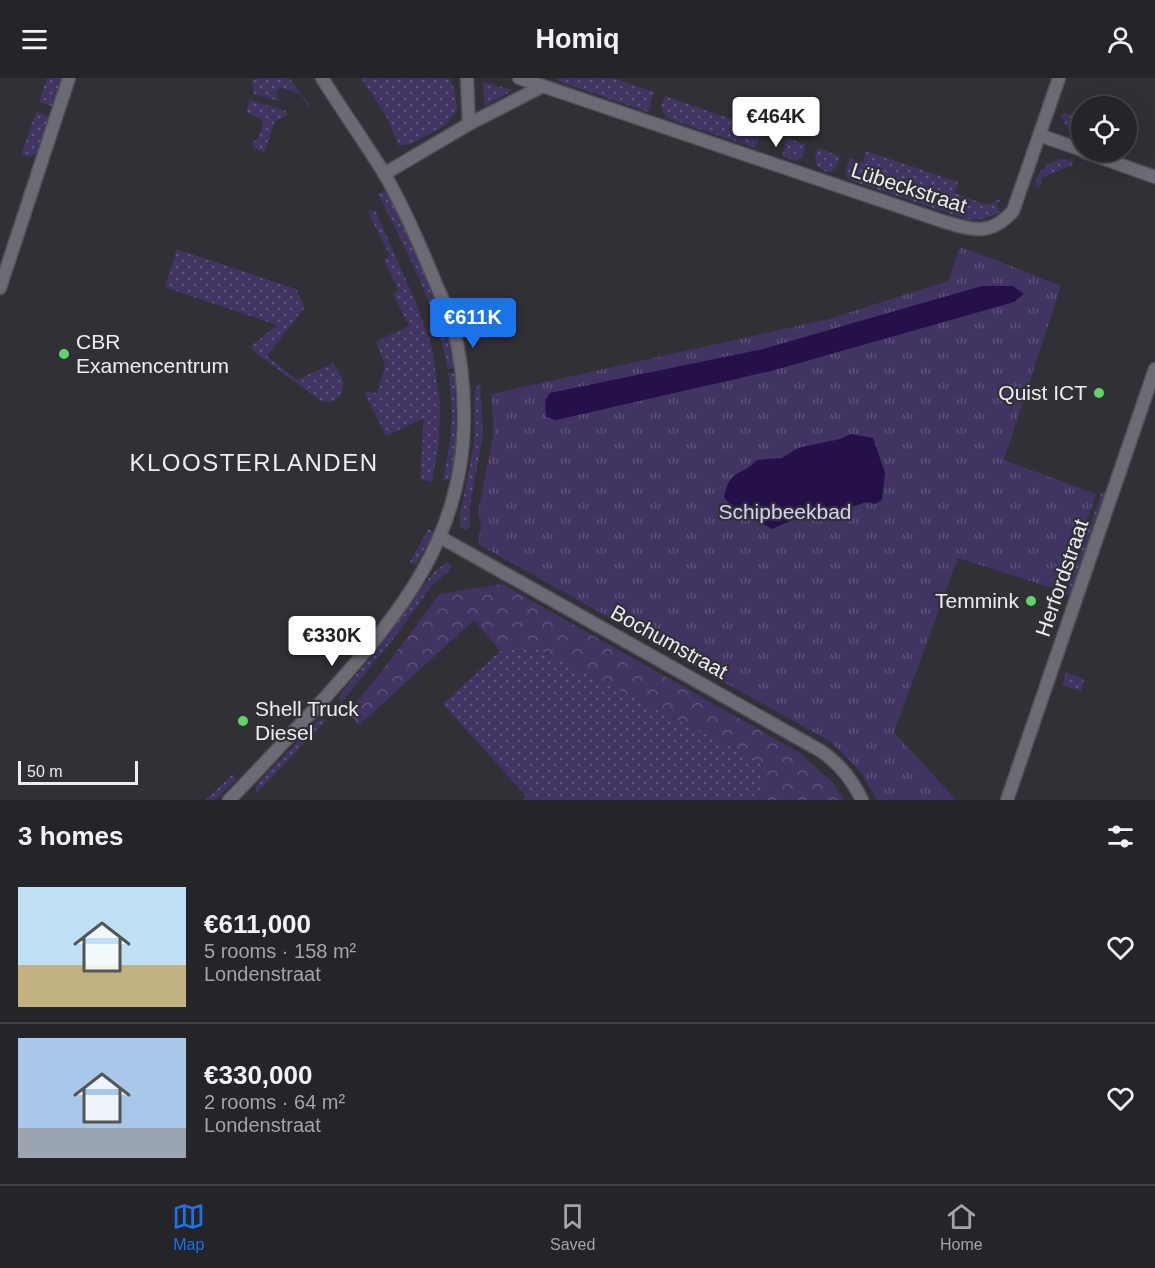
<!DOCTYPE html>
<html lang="en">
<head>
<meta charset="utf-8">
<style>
	:root { --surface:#252429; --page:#313035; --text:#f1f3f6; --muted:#a3a4a8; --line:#424146; --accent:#1a73e8 }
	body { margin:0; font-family:Arial,sans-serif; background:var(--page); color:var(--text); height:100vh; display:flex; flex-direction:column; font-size:22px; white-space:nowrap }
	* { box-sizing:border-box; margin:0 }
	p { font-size:20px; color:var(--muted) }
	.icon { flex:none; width:33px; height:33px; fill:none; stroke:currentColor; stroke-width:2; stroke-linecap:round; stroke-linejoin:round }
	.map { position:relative; height:722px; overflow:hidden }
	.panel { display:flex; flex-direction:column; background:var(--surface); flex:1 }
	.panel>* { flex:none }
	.tools { position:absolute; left:1071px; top:18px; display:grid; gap:12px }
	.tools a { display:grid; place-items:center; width:66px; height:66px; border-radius:50%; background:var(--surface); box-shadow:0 6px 24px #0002,0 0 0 2px var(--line); font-size:30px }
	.scale { position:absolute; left:18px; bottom:15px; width:120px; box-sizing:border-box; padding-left:6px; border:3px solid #ededf1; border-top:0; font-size:16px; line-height:21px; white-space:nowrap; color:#ededf1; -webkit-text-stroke:4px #313037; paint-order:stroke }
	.price { position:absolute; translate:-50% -51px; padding:0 14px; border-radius:6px; background:#fff; color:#222; font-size:20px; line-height:39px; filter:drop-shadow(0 2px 3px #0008) }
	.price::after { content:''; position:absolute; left:50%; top:36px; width:18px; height:14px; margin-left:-9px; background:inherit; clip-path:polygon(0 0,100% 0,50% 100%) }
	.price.on { background:var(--accent); color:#fff }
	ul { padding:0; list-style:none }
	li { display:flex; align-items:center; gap:18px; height:150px; padding:0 18px }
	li+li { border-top:2px solid var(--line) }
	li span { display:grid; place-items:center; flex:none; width:168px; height:120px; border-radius:0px; color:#555 }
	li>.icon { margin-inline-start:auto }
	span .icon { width:72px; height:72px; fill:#fffc; stroke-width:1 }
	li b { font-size:26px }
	h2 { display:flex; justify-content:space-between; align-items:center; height:72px; padding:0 18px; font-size:26px }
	header { display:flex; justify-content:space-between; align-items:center; height:78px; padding:0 18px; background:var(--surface); font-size:27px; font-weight:800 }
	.tab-bar { display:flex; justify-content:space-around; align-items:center; height:84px; border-top:2px solid var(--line); background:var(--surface); font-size:16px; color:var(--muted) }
	.tab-bar a { display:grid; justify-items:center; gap:3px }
	.tab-bar .on { color:var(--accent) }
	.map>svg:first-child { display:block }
	.grass { fill:url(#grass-dots) }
	.forest { fill:url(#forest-crowns) }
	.park { fill:url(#park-tufts) }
	.water { fill:#251049 }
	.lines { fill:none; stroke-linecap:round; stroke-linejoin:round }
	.minor-casing { stroke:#504f55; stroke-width:15 }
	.minor { stroke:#6c6b73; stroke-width:12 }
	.poi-dot { fill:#63d468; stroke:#313037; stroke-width:2 }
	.labels { text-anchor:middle; stroke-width:4.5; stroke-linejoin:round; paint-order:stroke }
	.street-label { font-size:21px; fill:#ededf1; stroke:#313037 }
	.poi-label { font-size:21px; fill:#ededf1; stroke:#313037; text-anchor:start }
	.park-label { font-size:21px; fill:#d7d0f5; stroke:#313037 }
	.quarter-label { font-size:24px; letter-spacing:1.5px; fill:#ededf1; stroke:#313037 }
</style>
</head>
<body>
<header><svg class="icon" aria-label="menu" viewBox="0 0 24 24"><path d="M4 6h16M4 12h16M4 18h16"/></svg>Homiq<svg class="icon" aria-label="person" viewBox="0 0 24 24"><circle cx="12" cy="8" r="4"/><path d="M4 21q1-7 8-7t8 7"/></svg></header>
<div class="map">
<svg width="1155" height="722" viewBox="0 0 1155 722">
	<defs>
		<pattern id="grass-dots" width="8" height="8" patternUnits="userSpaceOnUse" patternTransform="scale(1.5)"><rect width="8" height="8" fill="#413463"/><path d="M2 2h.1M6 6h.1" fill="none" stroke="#5d527a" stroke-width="1.8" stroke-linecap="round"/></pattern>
		<pattern id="forest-crowns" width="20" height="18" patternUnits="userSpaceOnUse" patternTransform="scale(1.5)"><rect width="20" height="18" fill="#413463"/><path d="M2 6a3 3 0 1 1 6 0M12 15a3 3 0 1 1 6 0" fill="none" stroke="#5d527a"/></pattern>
		<pattern id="park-tufts" width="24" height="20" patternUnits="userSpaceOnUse" patternTransform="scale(1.5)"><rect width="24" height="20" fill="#413463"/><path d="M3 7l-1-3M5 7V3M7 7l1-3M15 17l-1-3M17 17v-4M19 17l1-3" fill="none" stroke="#5d527a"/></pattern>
	</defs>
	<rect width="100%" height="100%" fill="#313037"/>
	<path class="grass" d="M 47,0 L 64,0 L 55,29 L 39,24 Z
		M 260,0 L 289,0 L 310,27 L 308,29 L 301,16 L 281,10 L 276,13 L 279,23 L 254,16 L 252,9 L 253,2 Z
		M 361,0 L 449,0 L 455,13 L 457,31 L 446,47 L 411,66 L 399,68 L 387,40 Z
		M 557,0 L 613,0 L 654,14 L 648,34 L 558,3 Z
		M 483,4 L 513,12 L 485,28 Z
		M 665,18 L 762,52 L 757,66 L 753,69 L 666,40 L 661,28 Z
		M 250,22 L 286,33 L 288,37 L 275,43 L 264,74 L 254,70 L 252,65 L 258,61 L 263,47 L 261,41 L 246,34 Z
		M 36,34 L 50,38 L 39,74 L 32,78 L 21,77 Z
		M 1067,35 L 1074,35 L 1081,60 C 1070,54 1065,48 1061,37 Z
		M 788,60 L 806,67 L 803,79 L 795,83 L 782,78 Z
		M 818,70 L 840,78 L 837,88 L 829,95 C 814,89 813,84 818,70 Z
		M 866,73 L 958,104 L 955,115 L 984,126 L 993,125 L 997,121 L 1000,122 L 997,127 L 1000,134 C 988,141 979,142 966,141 L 849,102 L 845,95 L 850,80 L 863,85 Z
		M 1060,81 L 1074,83 L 1072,87 L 1042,100 L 1039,110 L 1035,105 C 1039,92 1047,86 1060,81 Z
		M 385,112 L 399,136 L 442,237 L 455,290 L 448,291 C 436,228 407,173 378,116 Z
		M 375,132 L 417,227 L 432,269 L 440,325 L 439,363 L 432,404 L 420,401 L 424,340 L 386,358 L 365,316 L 366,313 L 377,315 L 385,288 L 376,264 L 409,248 L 393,216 L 399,213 L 384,181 L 390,178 L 368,134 Z
		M 177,171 L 296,211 L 305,229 L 267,278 L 297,302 L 333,285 C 336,290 341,297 343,303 C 345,318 334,327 321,323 L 256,275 L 250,269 L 277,247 L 165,209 Z
		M 448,295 L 455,295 L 457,368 L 451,400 L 443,403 C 451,363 455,336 448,295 Z
		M 480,303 L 483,357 L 470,428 L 470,448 L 466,452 L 460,448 L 460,437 L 474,365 L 475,313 Z
		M 1102,413 L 1106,415 L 1070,518 L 1066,516 Z
		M 428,451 L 434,454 L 416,487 L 410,484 Z
		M 447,484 L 452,488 L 450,492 L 433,506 L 392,563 L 340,626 L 339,618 L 375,574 L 432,496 Z
		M 535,570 L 765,686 L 763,709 L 752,722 L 522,722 L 526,718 L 443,626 L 500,573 Z
		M 1066,594 L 1084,601 L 1081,613 L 1062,607 Z
		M 319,641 L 326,642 L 256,716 L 256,707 Z
		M 233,696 L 236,702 L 215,722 L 205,722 Z"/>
	<path class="forest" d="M 502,506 L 800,675 L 833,705 L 844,722 L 752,722 L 763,709 L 764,686 L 535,570 L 500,573 L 474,542 L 359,647 L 348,635 L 392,580 L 439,516 Z"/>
	<path class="park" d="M 960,169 L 1001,184 L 1061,208 L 1004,382 L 1096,416 L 1062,513 L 958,480 L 894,654 L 956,722 L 877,722 L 860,693 L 831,664 L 478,466 L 481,448 L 478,434 L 494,354 L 491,316 L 829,241 L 948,203 Z"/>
	<path class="water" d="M 982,208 L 1013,208 L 1024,216 L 1014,224 L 771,293 L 556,342 L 546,339 L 545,323 L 550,315 L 763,271 Z
		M 851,356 L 873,360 L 885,395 L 882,422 L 875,426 L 867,424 L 841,432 L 800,439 L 772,451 C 757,442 733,434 724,419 C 730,390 741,399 757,382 L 782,380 L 798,370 L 840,361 Z"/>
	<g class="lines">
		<g class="minor-casing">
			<path id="minor" d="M 467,0 L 469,46
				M 519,0 L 942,143 C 972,152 990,159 1013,133 L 1059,0
				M 1039,57 L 1082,72
				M 1085,74 L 1155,99
				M 384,96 L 469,46 L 543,8
				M 0,210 L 69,0
				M 440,459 L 821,673 C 840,686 852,701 862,722
				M 229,722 C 261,690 291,656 322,623 C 400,536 464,460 464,338 C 464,308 461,278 453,248 C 449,234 442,220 436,206 C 421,169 404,130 384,95 C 364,63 342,32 322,0
				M 1007,722 L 1155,291"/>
		</g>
		<use href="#minor" class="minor"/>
	</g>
	<g class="poi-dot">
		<circle cx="64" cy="276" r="6"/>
		<circle cx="1099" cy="315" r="6"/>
		<circle cx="1031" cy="523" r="6"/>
		<circle cx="243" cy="643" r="6"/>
	</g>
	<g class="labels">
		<g class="street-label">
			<text transform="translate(909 110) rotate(18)" y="7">Lübeckstraat</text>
			<text transform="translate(1062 500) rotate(-71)" y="7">Herfordstraat</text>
			<text transform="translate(669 564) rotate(29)" y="7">Bochumstraat</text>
		</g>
		<g class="poi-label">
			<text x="76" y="271">CBR<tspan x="76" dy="24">Examencentrum</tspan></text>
			<text x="1087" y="322" text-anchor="end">Quist ICT</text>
			<text x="1019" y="530" text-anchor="end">Temmink</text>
			<text x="255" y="638">Shell Truck<tspan x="255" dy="24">Diesel</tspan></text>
		</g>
		<g class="park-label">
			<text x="785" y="441">Schipbeekbad</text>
		</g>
		<g class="quarter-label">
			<text x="254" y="393">KLOOSTERLANDEN</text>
		</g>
	</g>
</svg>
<div class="tools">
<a><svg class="icon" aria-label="locate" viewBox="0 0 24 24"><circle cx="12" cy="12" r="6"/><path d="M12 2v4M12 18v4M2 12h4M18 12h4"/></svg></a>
</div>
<div class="scale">50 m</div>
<b class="price" style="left:776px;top:70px">€464K</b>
<b class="price on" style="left:473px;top:271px">€611K</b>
<b class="price" style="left:332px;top:589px">€330K</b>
</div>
<section class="panel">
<h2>3 homes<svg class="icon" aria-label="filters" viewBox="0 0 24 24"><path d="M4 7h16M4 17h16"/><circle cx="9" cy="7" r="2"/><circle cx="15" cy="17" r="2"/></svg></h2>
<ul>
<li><span style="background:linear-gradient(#bfe0f5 65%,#c2b280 0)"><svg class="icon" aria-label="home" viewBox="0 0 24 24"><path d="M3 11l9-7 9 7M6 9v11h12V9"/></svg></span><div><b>€611,000</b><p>5 rooms · 158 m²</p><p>Londenstraat</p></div><svg class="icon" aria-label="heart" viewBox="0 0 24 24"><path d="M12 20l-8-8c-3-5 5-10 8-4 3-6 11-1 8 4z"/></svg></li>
<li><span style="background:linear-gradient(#a9c7e8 75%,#9aa5b1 0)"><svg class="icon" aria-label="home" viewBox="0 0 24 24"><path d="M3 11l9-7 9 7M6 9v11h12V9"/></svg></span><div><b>€330,000</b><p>2 rooms · 64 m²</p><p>Londenstraat</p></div><svg class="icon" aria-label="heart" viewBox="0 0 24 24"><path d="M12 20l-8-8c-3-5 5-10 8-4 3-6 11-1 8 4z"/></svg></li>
</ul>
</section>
<nav class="tab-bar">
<a class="on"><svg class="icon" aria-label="map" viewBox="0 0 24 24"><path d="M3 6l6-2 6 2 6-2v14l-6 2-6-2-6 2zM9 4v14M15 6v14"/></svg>Map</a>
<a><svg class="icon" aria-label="saved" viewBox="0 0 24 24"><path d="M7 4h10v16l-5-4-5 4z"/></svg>Saved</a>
<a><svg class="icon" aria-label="home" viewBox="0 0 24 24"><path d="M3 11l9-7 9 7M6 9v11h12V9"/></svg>Home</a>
</nav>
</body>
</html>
